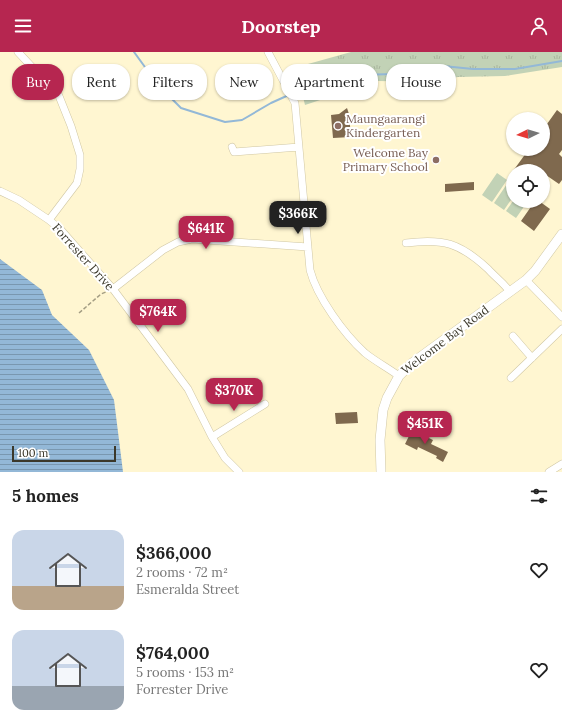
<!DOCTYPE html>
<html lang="en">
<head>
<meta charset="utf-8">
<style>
	:root { --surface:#fff; --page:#f6f6f6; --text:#222; --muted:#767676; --accent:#b62650 }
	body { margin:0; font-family:Lora,serif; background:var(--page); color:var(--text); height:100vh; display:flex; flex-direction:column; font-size:15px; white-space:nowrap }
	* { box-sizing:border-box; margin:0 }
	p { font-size:13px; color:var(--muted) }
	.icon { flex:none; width:22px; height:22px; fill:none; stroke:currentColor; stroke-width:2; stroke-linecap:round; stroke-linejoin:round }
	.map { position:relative; height:420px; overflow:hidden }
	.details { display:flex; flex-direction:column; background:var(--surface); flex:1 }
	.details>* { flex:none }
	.hud { position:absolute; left:12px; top:12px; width:538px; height:36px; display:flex; gap:8px }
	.needle { width:26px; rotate:265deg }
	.controls { position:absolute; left:506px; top:60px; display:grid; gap:8px }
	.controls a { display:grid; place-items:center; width:44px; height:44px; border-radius:50%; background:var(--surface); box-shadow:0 1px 3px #0004; font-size:20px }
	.scale { position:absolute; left:12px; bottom:10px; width:104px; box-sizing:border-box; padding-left:4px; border:2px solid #3b382a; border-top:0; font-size:11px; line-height:14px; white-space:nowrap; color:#3b382a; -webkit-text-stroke:3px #fff; paint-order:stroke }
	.price { position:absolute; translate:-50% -34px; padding:0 9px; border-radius:8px; background:var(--accent); color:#fff; font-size:13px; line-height:26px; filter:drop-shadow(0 1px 2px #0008) }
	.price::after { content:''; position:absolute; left:50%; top:24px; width:12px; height:9px; margin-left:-6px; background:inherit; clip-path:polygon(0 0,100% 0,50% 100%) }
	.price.selected { background:#222; color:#fff }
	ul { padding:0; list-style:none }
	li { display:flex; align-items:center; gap:12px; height:100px; padding:0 12px }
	li span { display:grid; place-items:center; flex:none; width:112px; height:80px; border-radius:12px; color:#555 }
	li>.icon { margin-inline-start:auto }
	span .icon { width:48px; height:48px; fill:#fffc; stroke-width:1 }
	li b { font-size:17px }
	h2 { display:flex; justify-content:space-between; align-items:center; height:48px; padding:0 12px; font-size:17px }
	.tag { padding:0 14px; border-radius:16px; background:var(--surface); box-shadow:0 1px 3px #0004; font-size:14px; line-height:36px }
	.tag.selected { background:var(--accent); color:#fff }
	header { display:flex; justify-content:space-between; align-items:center; height:52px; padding:0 12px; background:var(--accent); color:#fff; font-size:18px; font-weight:800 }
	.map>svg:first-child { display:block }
	.grass { fill:#c2d2b6 }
	.park { fill:url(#park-tufts) }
	.water { fill:url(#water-rules) }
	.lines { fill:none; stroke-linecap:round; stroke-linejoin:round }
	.stream { stroke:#93b8d7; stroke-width:2 }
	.building { fill:#7f694e }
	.street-casing { stroke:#d0c7a4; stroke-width:8 }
	.secondary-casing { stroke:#d0c7a4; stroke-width:10 }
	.path { stroke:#a39d83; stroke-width:1.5; stroke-dasharray:4 2; stroke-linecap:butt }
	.street { stroke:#fff; stroke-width:7 }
	.secondary { stroke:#fff; stroke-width:9 }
	.education-dot { fill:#8d6e63; stroke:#fff; stroke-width:1.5 }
	.labels { text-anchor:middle; stroke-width:4; stroke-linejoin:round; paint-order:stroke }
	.education-label { font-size:12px; fill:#785e54; stroke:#fff; text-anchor:start }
	.street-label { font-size:12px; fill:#3b382a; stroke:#fff }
</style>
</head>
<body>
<header><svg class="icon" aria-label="menu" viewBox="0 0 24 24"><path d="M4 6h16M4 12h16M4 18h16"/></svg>Doorstep<svg class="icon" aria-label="person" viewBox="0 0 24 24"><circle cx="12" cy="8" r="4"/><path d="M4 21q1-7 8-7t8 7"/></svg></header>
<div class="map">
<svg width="562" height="420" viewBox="0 0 562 420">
	<defs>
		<pattern id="park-tufts" width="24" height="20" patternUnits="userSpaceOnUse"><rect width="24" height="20" fill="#c2d2b6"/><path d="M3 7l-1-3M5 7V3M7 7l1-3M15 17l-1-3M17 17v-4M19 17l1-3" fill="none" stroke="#a8b59d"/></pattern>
		<pattern id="water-rules" width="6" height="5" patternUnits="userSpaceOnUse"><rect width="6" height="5" fill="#93b8d7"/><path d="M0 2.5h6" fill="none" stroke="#7997af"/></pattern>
	</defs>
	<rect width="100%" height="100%" fill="#fff6d1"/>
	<path class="grass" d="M 497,121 L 507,128 L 492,150 L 482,143 Z
		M 509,129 L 513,132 L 513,145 L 504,158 L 494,151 Z
		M 513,149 L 528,149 L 516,166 L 506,159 Z"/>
	<path class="park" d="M 351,0 L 562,0 L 562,15 L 505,24 L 458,25 L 428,30 L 378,29 L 305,53 L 303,45 L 290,17 Z"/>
	<path class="water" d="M 0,207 L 42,238 L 52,263 L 89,298 L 114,348 L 123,420 L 0,420 Z"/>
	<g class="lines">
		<path class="stream" d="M 134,0 L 158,33 L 181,56 L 225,70 L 242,68 L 271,51 L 291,42 L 315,38 L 356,23 L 394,22 L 416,24 L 443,14 L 473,17 L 515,17 L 562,9"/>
	</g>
	<path class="building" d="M 347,56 L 349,62 L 351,85 L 333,86 L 331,63 L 339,62 Z
		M 557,58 L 562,62 L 562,98 L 559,102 L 562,105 L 562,128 L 559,132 L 543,121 L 543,119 L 541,119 L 530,112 L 524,119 L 513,119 L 529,97 L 543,97 L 543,68 L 547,72 Z
		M 474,130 L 474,138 L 445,140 L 445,132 Z
		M 535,149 L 539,149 L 550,157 L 534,179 L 521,169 Z
		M 357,360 L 358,371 L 336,372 L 335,361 Z
		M 412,378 L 433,388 L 431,392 L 448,400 L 443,410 L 436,406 L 437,404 L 418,395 L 417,398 L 405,392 Z"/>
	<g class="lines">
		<g class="street-casing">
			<path id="street" d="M 18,0 L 59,44 L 71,74 L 80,103 L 80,117 L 77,131 L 49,168
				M 268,0 L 295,51 L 310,218 C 317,245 344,282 365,301 C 375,309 388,316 399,324
				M 232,95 L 234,100 L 299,95
				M 0,139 L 19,148 L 49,168 L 61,178 L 113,237 L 188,337 L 212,385 L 225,406 L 239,420
				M 406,191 C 443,186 460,191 488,217 C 495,225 504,231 510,240
				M 526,228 L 562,265
				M 113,237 L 163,198 L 178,190 L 192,187 L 308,195
				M 513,284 L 532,306
				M 511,326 L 562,277
				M 212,385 L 265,352
				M 549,420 L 562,412"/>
		</g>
		<g class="secondary-casing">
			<path id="secondary" d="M 381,420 L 380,388 L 383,358 L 387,346 L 399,324 L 412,311 L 526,228 L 535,219 L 562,182"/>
		</g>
		<path class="path" d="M 79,261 L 101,242 L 106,240"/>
		<use href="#street" class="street"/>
		<use href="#secondary" class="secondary"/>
	</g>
	<g class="education-dot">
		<circle cx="338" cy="74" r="4"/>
		<circle cx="436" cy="108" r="4"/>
	</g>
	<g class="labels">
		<g class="education-label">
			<text x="346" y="71">Maungaarangi<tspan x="346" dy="14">Kindergarten</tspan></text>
			<text x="428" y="105" text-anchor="end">Welcome Bay<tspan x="428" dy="14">Primary School</tspan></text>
		</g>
		<g class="street-label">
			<text transform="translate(83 205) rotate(48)" y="4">Forrester Drive</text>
			<text transform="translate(445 288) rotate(-37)" y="4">Welcome Bay Road</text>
		</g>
	</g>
</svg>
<div class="controls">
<a><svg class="needle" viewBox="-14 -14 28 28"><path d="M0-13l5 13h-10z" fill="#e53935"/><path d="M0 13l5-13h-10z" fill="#767676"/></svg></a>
<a><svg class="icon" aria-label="locate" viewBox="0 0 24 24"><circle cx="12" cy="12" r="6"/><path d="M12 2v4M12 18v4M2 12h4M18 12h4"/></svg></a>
</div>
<div class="scale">100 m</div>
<b class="price selected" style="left:298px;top:183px">$366K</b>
<b class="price" style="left:206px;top:198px">$641K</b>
<b class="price" style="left:158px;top:281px">$764K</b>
<b class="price" style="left:234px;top:360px">$370K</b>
<b class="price" style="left:425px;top:393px">$451K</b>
<div class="hud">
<a class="tag selected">Buy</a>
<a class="tag">Rent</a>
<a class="tag">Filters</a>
<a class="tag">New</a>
<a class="tag">Apartment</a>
<a class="tag">House</a>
</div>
</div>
<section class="details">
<h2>5 homes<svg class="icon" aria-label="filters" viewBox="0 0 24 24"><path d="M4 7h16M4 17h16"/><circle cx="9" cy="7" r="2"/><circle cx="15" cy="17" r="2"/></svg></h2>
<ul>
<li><span style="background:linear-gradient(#c9d6e8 70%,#b9a48a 0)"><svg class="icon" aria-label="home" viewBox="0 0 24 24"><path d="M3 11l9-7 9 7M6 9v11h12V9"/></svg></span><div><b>$366,000</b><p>2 rooms · 72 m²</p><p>Esmeralda Street</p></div><svg class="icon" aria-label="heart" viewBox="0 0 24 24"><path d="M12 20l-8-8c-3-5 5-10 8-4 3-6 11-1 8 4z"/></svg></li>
<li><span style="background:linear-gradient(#c9d6e8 70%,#9aa5b1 0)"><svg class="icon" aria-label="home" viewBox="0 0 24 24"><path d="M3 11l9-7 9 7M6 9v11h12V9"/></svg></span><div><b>$764,000</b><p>5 rooms · 153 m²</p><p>Forrester Drive</p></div><svg class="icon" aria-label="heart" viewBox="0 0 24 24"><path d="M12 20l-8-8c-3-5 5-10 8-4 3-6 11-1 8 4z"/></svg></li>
</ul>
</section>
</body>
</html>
